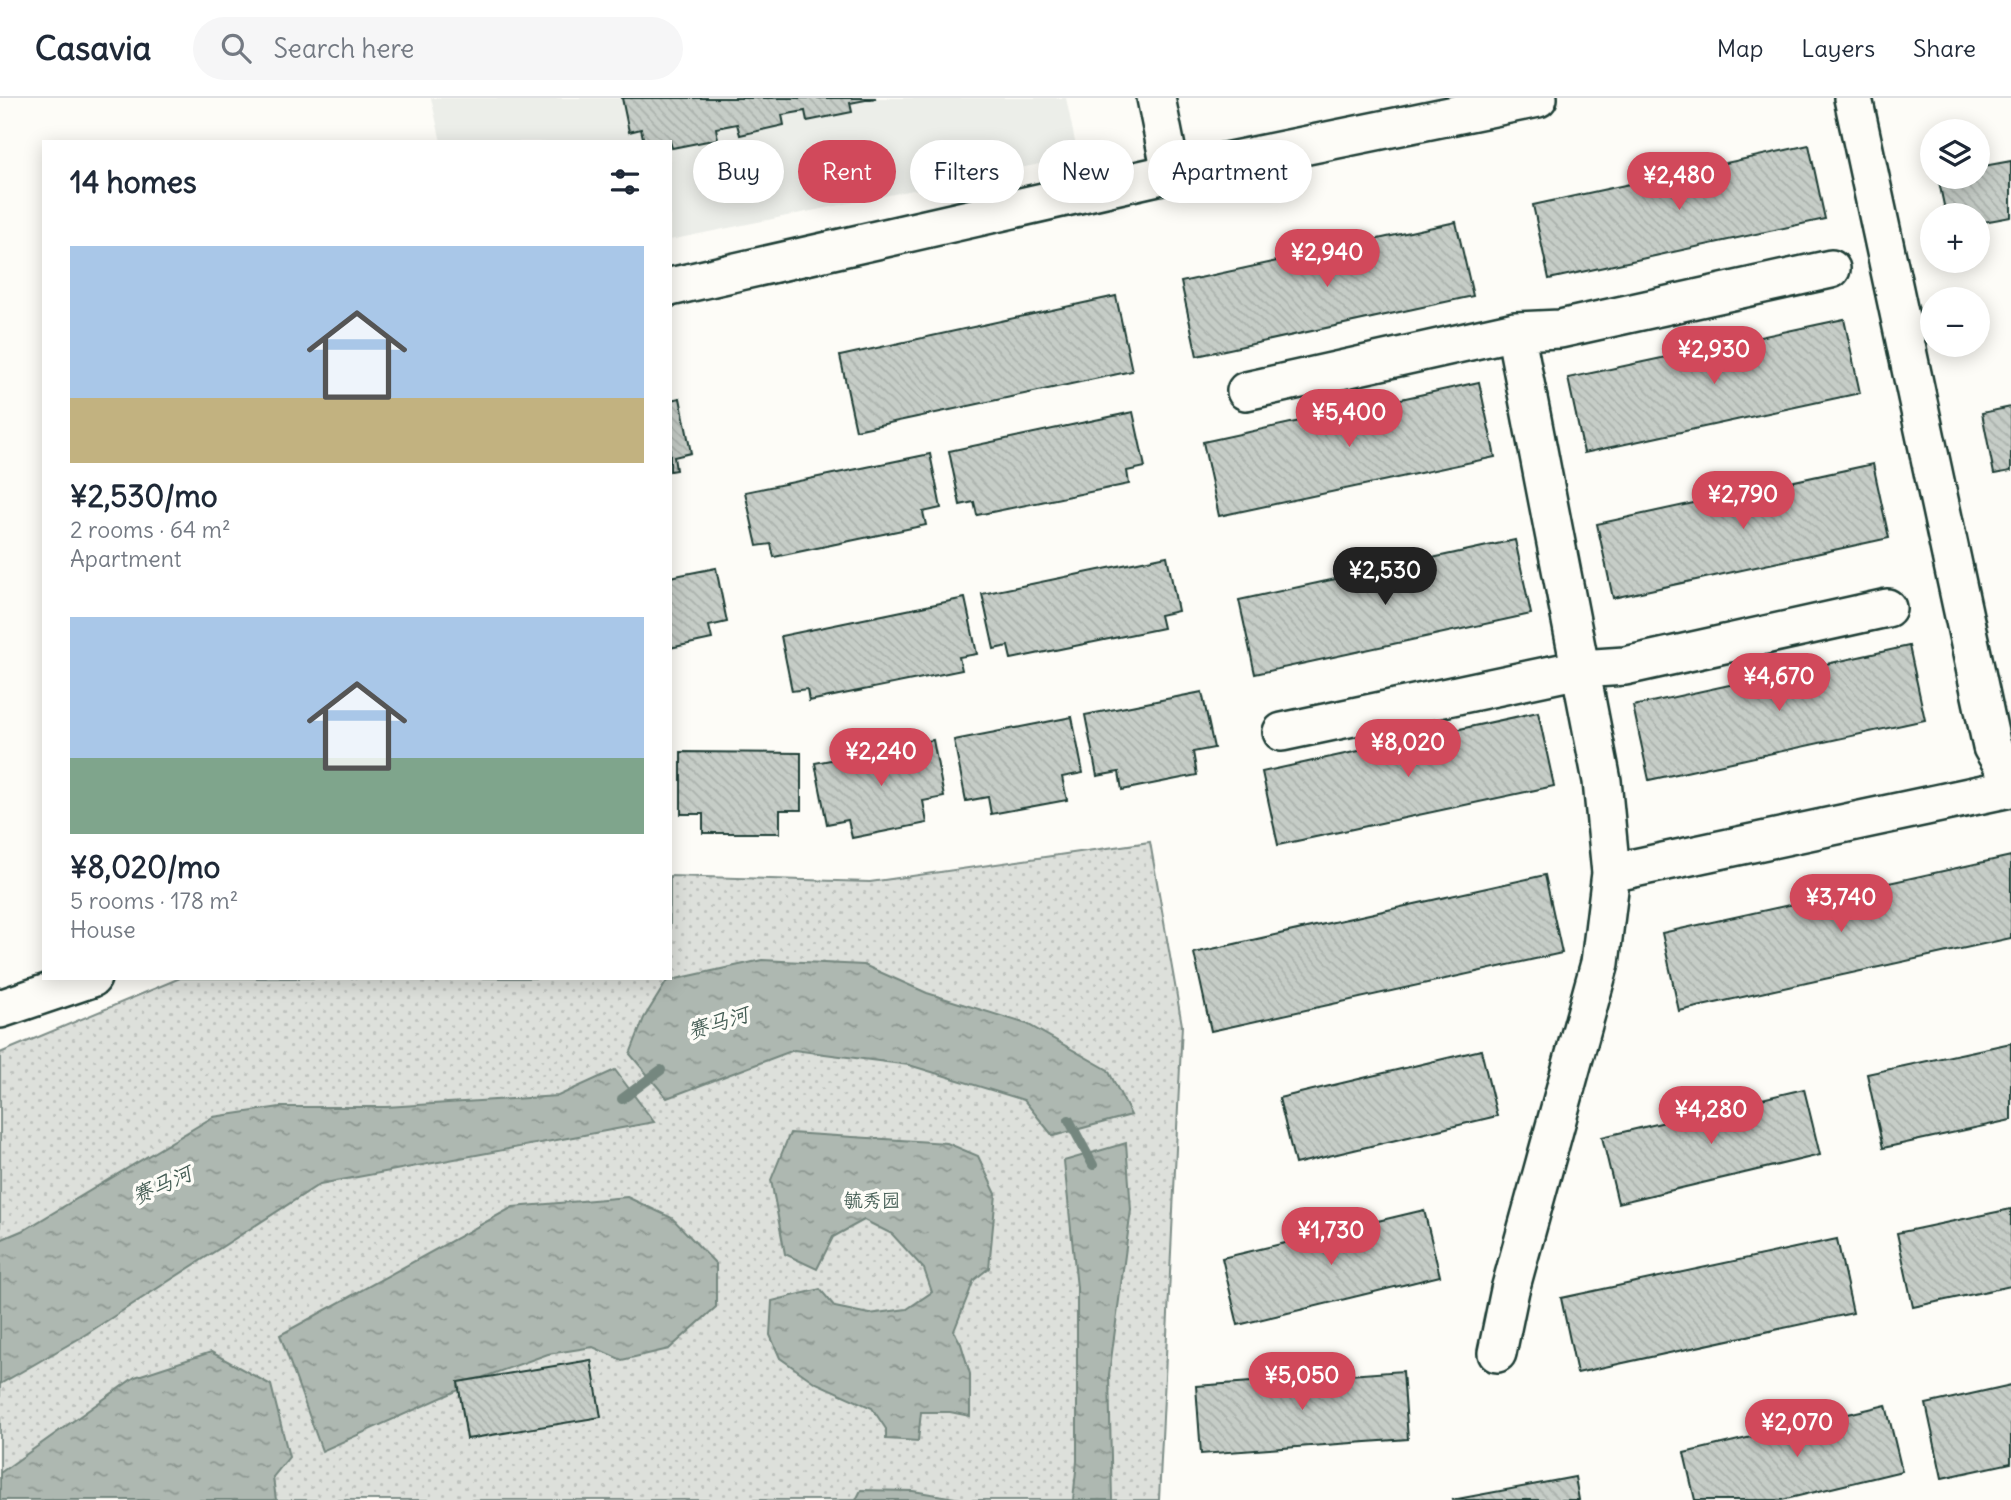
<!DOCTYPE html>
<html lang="en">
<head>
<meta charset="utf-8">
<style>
	:root { --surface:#fff; --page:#f6f6f7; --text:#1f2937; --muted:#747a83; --line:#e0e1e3; --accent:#d1495b }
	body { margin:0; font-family:Delius,"LXGW WenKai TC",sans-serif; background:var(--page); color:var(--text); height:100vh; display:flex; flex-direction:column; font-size:26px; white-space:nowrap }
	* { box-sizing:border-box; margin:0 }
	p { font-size:23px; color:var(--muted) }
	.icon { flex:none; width:38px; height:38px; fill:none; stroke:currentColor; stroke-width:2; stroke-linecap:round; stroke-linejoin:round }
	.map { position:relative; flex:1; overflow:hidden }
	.panel { position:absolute; left:42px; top:42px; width:630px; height:840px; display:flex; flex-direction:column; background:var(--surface); border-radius:0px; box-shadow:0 4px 18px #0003 }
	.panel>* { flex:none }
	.banner { position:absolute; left:693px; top:42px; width:665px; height:63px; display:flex; gap:14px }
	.buttons { position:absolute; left:1920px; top:21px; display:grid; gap:14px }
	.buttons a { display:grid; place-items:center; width:70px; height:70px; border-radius:50%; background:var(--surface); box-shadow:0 4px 18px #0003; font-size:35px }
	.price { position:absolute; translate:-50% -60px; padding:0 16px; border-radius:24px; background:var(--accent); color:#fff; font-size:23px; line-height:46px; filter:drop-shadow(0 2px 4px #0008) }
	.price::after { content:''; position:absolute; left:50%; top:42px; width:21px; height:16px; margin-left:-10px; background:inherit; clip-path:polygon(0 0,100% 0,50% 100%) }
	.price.active { background:#222; color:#fff }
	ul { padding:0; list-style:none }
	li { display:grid; align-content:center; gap:14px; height:371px; padding:0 28px }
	li span { display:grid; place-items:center; height:217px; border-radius:0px; color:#555 }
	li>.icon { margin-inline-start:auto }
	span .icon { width:126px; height:126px; fill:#fffc; stroke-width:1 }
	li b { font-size:30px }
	h2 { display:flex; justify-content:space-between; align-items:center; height:84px; padding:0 28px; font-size:30px }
	.chip { padding:0 24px; border-radius:32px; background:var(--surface); box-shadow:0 4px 18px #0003; font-size:24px; line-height:63px }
	.chip.active { background:var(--accent); color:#fff }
	header { display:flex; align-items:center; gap:42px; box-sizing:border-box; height:98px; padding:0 35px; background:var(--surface); border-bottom:2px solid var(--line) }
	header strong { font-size:33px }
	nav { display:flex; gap:38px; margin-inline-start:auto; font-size:24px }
	.search { width:490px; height:63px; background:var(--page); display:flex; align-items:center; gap:18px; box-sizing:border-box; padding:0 24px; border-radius:38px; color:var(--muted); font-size:26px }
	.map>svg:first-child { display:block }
	.built { fill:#eceee9 }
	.park { fill:url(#park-dots); stroke:#7e8e88; stroke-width:2 }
	.water { fill:url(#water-ripples); stroke:#75877f; stroke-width:2 }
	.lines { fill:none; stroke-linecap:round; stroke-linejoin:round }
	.stream { stroke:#75877f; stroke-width:10 }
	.building { fill:url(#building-back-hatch); stroke:#1f3d34; stroke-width:2 }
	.minor-casing { stroke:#1f3d34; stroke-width:42 }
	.minor { stroke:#fdfcf7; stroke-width:37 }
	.labels { text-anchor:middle; stroke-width:7; stroke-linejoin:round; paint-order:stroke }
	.park-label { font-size:19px; fill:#455e55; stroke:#fdfcf7 }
	.water-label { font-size:21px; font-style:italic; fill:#435c53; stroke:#fdfcf7 }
</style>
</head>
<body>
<header>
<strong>Casavia</strong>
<div class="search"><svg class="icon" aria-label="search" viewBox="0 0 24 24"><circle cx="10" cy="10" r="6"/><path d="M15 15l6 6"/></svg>Search here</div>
<nav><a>Map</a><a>Layers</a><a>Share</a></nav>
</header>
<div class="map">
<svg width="2011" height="1402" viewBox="0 0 2011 1402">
	<defs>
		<pattern id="park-dots" width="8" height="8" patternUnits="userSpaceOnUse" patternTransform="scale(1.75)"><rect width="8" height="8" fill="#dde0db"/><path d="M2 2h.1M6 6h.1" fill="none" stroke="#bdc1bd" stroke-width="1.8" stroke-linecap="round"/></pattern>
		<pattern id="water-ripples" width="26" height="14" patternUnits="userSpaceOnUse" patternTransform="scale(1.75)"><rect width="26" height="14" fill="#aeb8b1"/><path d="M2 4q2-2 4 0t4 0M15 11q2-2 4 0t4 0" fill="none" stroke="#8d9791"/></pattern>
		<pattern id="building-back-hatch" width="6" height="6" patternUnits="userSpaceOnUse" patternTransform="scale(1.75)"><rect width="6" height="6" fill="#c6cdc7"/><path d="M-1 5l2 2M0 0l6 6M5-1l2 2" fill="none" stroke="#aab1ac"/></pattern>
	</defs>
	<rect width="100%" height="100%" fill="#fdfcf7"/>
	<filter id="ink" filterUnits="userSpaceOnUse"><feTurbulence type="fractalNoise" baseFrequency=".0143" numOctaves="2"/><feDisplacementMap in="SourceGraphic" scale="14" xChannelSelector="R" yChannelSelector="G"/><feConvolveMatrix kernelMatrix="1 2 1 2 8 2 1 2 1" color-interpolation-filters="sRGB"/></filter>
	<g filter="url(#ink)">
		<path class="built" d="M 431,0 L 1066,0 L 1078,58 L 670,142 L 670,44 L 441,44 Z"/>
		<path class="park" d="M 1150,744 L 1182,927 L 1159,1402 L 0,1402 L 0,955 L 180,880 L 670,880 L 670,778 L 870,784 Z"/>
		<path class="water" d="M 762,862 L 864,867 L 927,895 L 1027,926 L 1108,972 L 1131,1017 L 1053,1038 L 1024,1002 L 909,967 L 794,952 L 667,1000 L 630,956 L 644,920 L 667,883 Z
			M 615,972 L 654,1024 L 320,1086 L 80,1240 L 0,1286 L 0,1142 L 26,1131 L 213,1019 L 280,1009 L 386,1009 L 558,998 Z
			M 790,1035 L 947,1045 L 978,1058 L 996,1096 L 989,1170 L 974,1182 L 954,1233 L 961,1246 L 970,1276 L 970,1318 L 950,1314 L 921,1314 L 918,1343 L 886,1341 L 886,1331 L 872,1310 L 814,1284 L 780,1260 L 770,1237 L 772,1203 L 820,1191 L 835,1209 L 869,1216 L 907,1211 L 932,1194 L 924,1171 L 892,1136 L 864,1122 L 833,1139 L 817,1171 L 785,1156 L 771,1082 Z
			M 1126,1045 L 1131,1112 L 1109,1277 L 1112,1402 L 1073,1402 L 1077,1363 L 1077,1190 L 1064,1063 Z
			M 627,1099 L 672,1120 L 716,1166 L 716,1209 L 669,1251 L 622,1262 L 593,1249 L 548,1256 L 481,1280 L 458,1284 L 459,1292 L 322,1353 L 280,1237 L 513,1109 Z
			M 211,1254 L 271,1287 L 289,1359 L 273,1379 L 276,1402 L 0,1402 L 0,1375 L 135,1279 Z
			M 861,1392 L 913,1393 L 967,1402 L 856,1402 Z"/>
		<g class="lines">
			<path class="stream" d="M 622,1001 L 661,972
				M 1069,1022 L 1093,1067"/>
		</g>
		<path class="building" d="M 622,0 L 876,0 L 850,5 L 852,14 L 807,23 L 805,13 L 782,17 L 784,27 L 740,37 L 737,26 L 716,30 L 718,41 L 672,50 L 670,43 L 644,44 L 641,31 L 629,34 Z
			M 1809,47 L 1825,121 L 1549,181 L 1533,107 Z
			M 2011,63 L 2011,119 L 1978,125 L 1978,117 L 1946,117 L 1938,79 L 1978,79 L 1978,69 Z
			M 1456,124 L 1473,198 L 1197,258 L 1181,184 Z
			M 1116,198 L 1132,273 L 856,332 L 840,258 Z
			M 1844,221 L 1860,295 L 1584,355 L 1568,280 Z
			M 1479,284 L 1495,359 L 1219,418 L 1203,344 Z
			M 680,300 L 691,355 L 674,359 L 676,372 L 670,373 L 670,302 Z
			M 2011,309 L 2011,373 L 1994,376 L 1982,315 Z
			M 1133,314 L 1145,369 L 1127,373 L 1129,386 L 977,417 L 974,404 L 960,407 L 949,353 Z
			M 930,356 L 941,410 L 923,414 L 926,427 L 774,459 L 771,446 L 757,448 L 745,394 Z
			M 1873,366 L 1889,440 L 1613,500 L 1597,426 Z
			M 1515,442 L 1531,516 L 1255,576 L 1239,502 Z
			M 1167,458 L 1178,513 L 1160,517 L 1163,530 L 1011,561 L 1008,548 L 994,551 L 982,496 Z
			M 716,470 L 727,524 L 709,528 L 712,541 L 670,550 L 670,479 Z
			M 965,500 L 977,556 L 959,559 L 962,572 L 809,603 L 807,591 L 792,593 L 781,538 Z
			M 1909,548 L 1925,622 L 1649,682 L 1633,608 Z
			M 1202,594 L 1214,650 L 1193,654 L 1197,677 L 1122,692 L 1119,674 L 1097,678 L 1085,617 Z
			M 1538,614 L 1554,688 L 1278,747 L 1262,674 Z
			M 1072,619 L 1083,675 L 1062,679 L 1067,702 L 991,716 L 988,699 L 966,703 L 954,642 Z
			M 933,642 L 944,699 L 923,703 L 927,725 L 852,740 L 848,722 L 827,726 L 815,665 Z
			M 681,654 L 801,655 L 801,712 L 780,712 L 780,735 L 703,735 L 703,716 L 681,716 Z
			M 2011,758 L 2011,840 L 1679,913 L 1662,835 Z
			M 1545,777 L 1562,855 L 1211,933 L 1194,855 Z
			M 2011,945 L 2011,1022 L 1883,1050 L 1867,976 Z
			M 1481,952 L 1497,1018 L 1295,1066 L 1279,1000 Z
			M 1804,991 L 1820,1057 L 1618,1105 L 1602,1039 Z
			M 2011,1111 L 2011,1188 L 1913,1209 L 1897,1135 Z
			M 1424,1112 L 1440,1178 L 1238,1227 L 1222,1160 Z
			M 1837,1141 L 1853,1215 L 1577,1275 L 1561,1200 Z
			M 591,1262 L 601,1319 L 467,1341 L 458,1284 Z
			M 1403,1273 L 1408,1341 L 1201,1356 L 1196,1288 Z
			M 2011,1287 L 2011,1365 L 1942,1380 L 1926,1306 Z
			M 1886,1307 L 1902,1373 L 1782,1402 L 1695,1402 L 1684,1355 Z
			M 1575,1379 L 1579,1402 L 1452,1402 Z"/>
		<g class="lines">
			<g class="minor-casing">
				<path id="minor" d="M 1156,0 L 1171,75
					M 1853,0 L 1992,649 L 2011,681
					M 670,189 L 1171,75 L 1538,0
					M 1246,293 L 1515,233 L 1560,231 L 1831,171
					M 1282,634 L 1580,571 L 1625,568 L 1887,510
					M 1611,775 L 2011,690
					M 0,911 L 92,880
					M 1497,1255 L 1510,1192 L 1600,865 L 1611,775 L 1602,683 L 1515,233"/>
			</g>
			<use href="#minor" class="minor"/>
		</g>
	</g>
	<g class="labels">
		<g class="park-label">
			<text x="872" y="1109">毓秀园</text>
		</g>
		<g class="water-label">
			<text transform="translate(718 925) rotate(-17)" y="7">赛马河</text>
			<text transform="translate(162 1087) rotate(-24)" y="7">赛马河</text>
		</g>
	</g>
</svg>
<div class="buttons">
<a><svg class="icon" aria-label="layers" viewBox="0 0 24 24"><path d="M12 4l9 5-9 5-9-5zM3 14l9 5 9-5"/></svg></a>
<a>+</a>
<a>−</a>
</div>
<b class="price" style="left:1679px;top:114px">¥2,480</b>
<b class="price" style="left:1327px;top:191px">¥2,940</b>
<b class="price" style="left:1714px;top:288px">¥2,930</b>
<b class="price" style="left:1349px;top:351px">¥5,400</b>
<b class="price" style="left:1743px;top:433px">¥2,790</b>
<b class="price active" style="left:1385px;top:509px">¥2,530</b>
<b class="price" style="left:1779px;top:615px">¥4,670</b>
<b class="price" style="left:1408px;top:681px">¥8,020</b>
<b class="price" style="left:881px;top:690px">¥2,240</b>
<b class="price" style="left:1841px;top:836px">¥3,740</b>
<b class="price" style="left:1711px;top:1048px">¥4,280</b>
<b class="price" style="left:1331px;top:1169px">¥1,730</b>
<b class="price" style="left:1302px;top:1314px">¥5,050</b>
<b class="price" style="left:1797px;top:1361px">¥2,070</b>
<div class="banner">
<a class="chip">Buy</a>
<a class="chip active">Rent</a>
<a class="chip">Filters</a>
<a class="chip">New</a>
<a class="chip">Apartment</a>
</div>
<section class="panel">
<h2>14 homes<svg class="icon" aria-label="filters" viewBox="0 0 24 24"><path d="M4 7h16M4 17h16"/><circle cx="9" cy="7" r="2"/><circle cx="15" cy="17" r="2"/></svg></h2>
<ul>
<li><span style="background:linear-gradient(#a9c7e8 70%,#c2b280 0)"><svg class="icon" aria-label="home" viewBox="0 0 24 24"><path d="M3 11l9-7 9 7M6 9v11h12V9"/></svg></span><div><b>¥2,530/mo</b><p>2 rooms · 64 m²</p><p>Apartment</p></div></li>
<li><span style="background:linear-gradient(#a9c7e8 65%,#7fa58c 0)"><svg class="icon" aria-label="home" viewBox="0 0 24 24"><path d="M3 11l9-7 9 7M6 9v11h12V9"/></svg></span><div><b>¥8,020/mo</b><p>5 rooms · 178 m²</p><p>House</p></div></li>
</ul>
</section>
</div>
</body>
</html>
